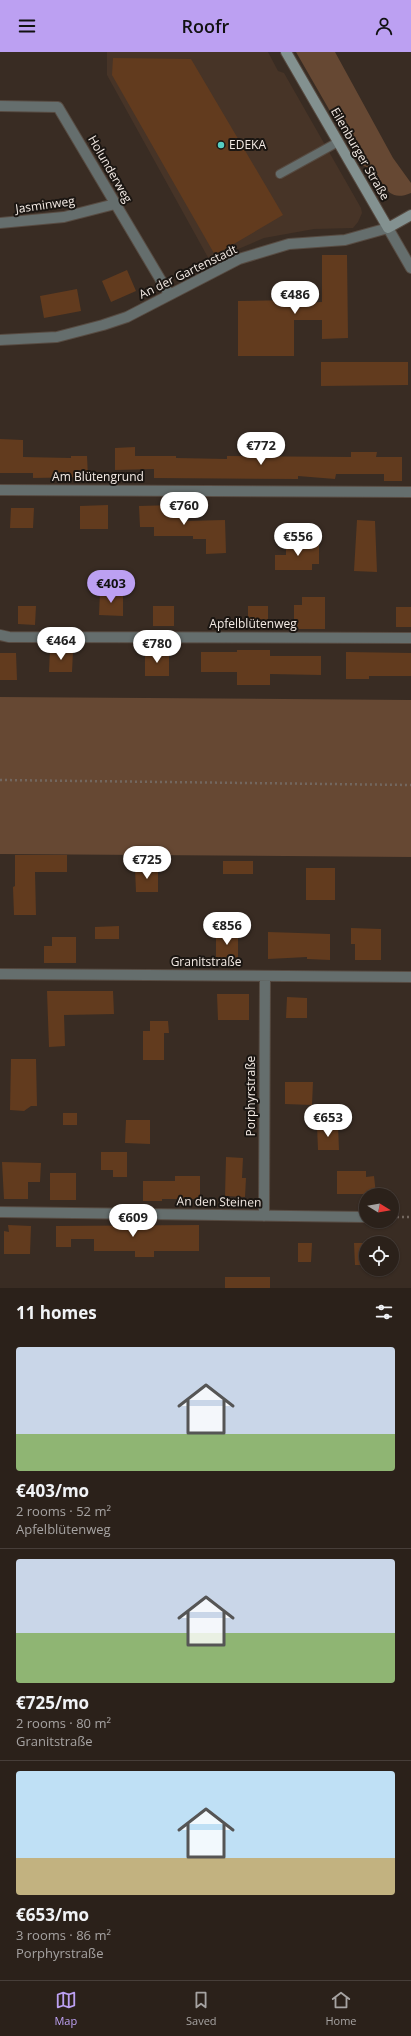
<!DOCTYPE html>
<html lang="en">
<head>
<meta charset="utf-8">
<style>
	:root { --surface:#2b211a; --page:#332923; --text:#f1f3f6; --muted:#a6a3a2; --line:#473e39; --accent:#bca0f2 }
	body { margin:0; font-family:"Open Sans",sans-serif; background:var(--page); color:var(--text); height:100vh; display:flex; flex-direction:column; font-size:15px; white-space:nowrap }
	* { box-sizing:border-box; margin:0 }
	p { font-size:13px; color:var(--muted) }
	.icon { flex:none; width:22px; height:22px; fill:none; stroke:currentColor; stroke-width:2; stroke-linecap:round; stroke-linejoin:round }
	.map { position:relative; height:1236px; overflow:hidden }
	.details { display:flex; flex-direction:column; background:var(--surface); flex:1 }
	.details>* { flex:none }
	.needle { width:26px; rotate:101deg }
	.fabs { position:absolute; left:359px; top:1136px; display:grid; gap:8px }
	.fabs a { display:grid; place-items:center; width:40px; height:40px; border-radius:50%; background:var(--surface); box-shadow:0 1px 3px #0004,0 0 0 1px var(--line); font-size:20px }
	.price { position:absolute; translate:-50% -34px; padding:0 9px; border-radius:14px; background:#fff; color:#222; font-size:13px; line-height:26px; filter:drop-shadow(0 1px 2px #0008) }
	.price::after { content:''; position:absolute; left:50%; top:24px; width:12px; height:9px; margin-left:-6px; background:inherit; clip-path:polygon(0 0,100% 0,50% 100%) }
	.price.active { background:var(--accent); color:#111 }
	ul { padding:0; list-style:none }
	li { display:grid; align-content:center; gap:8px; height:212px; padding:0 16px }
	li+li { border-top:1px solid var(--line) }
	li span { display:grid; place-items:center; height:124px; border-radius:4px; color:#555 }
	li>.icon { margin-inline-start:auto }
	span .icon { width:72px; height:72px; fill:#fffc; stroke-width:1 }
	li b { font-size:17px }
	h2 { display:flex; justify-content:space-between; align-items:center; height:48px; padding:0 16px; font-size:17px }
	header { display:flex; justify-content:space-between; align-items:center; height:52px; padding:0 16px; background:var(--accent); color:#111; font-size:18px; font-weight:600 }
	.menu { display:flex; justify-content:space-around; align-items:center; height:56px; border-top:1px solid var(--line); background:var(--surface); font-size:11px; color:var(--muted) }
	.menu a { display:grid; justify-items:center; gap:2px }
	.menu .active { color:var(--accent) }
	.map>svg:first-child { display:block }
	.built { fill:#473427 }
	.green { fill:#664833 }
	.building { fill:#623b1e }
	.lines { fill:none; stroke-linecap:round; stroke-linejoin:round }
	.lane-casing { stroke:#574b42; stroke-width:10 }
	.street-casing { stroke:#574b42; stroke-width:12 }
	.secondary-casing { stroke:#574b42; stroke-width:12 }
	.path { stroke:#73675f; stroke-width:2.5; stroke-dasharray:2 3; stroke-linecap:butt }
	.lane { stroke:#656e6d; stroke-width:8 }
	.street { stroke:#656e6d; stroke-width:10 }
	.secondary { stroke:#839190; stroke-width:10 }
	.poi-dot { fill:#56cec3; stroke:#1b1612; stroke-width:1.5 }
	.labels { text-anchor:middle; stroke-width:4; stroke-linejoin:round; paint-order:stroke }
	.poi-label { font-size:12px; fill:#f4ebe5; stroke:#1b1612; text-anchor:start }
	.street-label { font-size:12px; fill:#f4ebe5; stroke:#1b1612 }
</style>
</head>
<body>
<header><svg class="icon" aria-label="menu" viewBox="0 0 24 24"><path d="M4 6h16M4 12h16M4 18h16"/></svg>Roofr<svg class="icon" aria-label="person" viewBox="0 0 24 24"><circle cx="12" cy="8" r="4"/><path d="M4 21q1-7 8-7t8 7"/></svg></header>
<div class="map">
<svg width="411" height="1236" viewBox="0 0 411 1236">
	<rect width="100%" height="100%" fill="#392c23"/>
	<path class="built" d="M 107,0 L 268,0 L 278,19 L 284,21 L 361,156 L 362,161 L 358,170 L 353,176 L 314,177 L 264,186 L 210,209 L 107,23 Z"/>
	<path class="green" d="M 296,0 L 335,0 L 393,106 L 411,131 L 411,141 C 385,152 385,128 371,117 C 368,115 364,114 361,113 Z
		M 0,645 L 411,648 L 411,805 L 0,802 Z"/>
	<path class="building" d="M 113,6 L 191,7 L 283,163 L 215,203 L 112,23 Z
		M 322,203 L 347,203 L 348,286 L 322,287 L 322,268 L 294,268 L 294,304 L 238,304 L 238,249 L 293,248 L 293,251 L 322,250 Z
		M 127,218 L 136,239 L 111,250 L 102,229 Z
		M 77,237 L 81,259 L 44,266 L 40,244 Z
		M 321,310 L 408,310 L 408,333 L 321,334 Z
		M 0,387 L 23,388 L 23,405 L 71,406 L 71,404 L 87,404 L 88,425 L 33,426 L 33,421 L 0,421 Z
		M 135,395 L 135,404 L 176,404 L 176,406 L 227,407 L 227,404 L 351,405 L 351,400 L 377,400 L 376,405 L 402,405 L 402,429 L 384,429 L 384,422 L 336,422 L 335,427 L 298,424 L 298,427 L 154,426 L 154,417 L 115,418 L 115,396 Z
		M 108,453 L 108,477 L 80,477 L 80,454 Z
		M 175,453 L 175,455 L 185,455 L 185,469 L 225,468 L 226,501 L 206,502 L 206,487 L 193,487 L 193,484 L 154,484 L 154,475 L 140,475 L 139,454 Z
		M 11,456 L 34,456 L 33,476 L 10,476 Z
		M 357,468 L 375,469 L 377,520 L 354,519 Z
		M 286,492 L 319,492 L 319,512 L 312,512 L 312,518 L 275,518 L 275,503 L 286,503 Z
		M 100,540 L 123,541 L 123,564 L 99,563 Z
		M 302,545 L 325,545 L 325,577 L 294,577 L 294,553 L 302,553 Z
		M 18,554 L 36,554 L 35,573 L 18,572 Z
		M 153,554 L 174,554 L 174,574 L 153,574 Z
		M 248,554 L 268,554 L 268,575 L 248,575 Z
		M 396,555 L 411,555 L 411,575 L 396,575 Z
		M 50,598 L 73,599 L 72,620 L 49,620 Z
		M 237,598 L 270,598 L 270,604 L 321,604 L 321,623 L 270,622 L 270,633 L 237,633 L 237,620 L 201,620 L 201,600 L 237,600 Z
		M 346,600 L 411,601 L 411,624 L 369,624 L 369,627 L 346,627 Z
		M 0,601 L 16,601 L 17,628 L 0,628 Z
		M 145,601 L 169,601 L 169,624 L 145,624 Z
		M 15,803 L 67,803 L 67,820 L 35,820 L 36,863 L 14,863 L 13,835 L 15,834 Z
		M 223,809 L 253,809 L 253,822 L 223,822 Z
		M 135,816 L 158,816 L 158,840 L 136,840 Z
		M 306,816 L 335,816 L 335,848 L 306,848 Z
		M 119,874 L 119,887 L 95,887 L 95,875 Z
		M 351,876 L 381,877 L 381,908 L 355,908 L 355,892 L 351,892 Z
		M 268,880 L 330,882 L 330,908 L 307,907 L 307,905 L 268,907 Z
		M 216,882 L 238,882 L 238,907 L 216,907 Z
		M 52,885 L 76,885 L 76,911 L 44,911 L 44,894 L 52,894 Z
		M 47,939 L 113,939 L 114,962 L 64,963 L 65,994 L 49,995 Z
		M 217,942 L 249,942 L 249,968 L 218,968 Z
		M 287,945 L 307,946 L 307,966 L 286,966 Z
		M 150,969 L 168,969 L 169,981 L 164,981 L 164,1008 L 143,1008 L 143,979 L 150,979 Z
		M 11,1007 L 36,1007 L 37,1054 L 31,1054 L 24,1059 L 10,1058 Z
		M 285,1030 L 313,1030 L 312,1053 L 285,1052 Z
		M 63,1061 L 77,1061 L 77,1073 L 63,1073 Z
		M 126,1068 L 150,1068 L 150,1092 L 125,1091 Z
		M 317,1073 L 338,1073 L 339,1098 L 318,1098 Z
		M 101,1100 L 127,1100 L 127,1125 L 113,1125 L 113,1118 L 101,1118 Z
		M 226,1105 L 243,1106 L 242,1126 L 246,1126 L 245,1145 L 225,1144 Z
		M 2,1110 L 41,1111 L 40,1130 L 28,1130 L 28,1147 L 4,1147 Z
		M 337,1119 L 366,1119 L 366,1125 L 374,1124 L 376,1142 L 337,1142 Z
		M 50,1121 L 76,1121 L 76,1148 L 50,1148 Z
		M 175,1124 L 200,1124 L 200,1147 L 162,1147 L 162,1149 L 143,1149 L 143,1129 L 175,1129 Z
		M 8,1173 L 31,1174 L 30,1202 L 4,1202 L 4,1179 L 9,1180 Z
		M 199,1173 L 199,1199 L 154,1199 L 154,1205 L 135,1205 L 135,1199 L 94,1199 L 94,1187 L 71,1187 L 71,1195 L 56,1195 L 56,1174 Z
		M 298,1191 L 312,1191 L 311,1210 L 298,1210 Z
		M 354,1191 L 366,1191 L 366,1213 L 355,1213 Z
		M 225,1225 L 270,1225 L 270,1236 L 225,1236 Z"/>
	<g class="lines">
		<g class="lane-casing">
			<path id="lane" d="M 280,122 L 338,90"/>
		</g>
		<g class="street-casing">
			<path id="street" d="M 0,54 L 58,55 L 169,242
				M 0,171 L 64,165 L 115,152
				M 0,288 L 57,285 L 103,273 L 127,265 L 239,207 L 289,192 L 345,188 L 388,176 L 411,216
				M 0,438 L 411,440
				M 0,583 L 9,585 L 411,586
				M 0,922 L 411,925
				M 0,1160 L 366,1165
				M 264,1164 L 265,924"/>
		</g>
		<g class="secondary-casing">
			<path id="secondary" d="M 286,0 L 388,176 L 411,163"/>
		</g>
		<path class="path" d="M 0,728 L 411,733
			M 392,1165 L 411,1165"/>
		<use href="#lane" class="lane"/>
		<use href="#street" class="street"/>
		<use href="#secondary" class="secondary"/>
	</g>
	<circle class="poi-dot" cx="221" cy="93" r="4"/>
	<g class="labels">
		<g class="poi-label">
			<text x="229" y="97">EDEKA</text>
		</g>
		<g class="street-label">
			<text transform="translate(360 102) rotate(60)" y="4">Eilenburger Straße</text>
			<text transform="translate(110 117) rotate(60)" y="4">Holunderweg</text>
			<text transform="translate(45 153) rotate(-8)" y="4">Jasminweg</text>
			<text transform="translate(188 220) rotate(-26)" y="4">An der Gartenstadt</text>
			<text x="98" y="429">Am Blütengrund</text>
			<text x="253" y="576">Apfelblütenweg</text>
			<text x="206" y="914">Granitstraße</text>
			<text transform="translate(251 1044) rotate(-90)" y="4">Porphyrstraße</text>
			<text transform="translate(219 1150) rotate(1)" y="4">An den Steinen</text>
		</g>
	</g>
</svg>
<div class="fabs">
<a><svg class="needle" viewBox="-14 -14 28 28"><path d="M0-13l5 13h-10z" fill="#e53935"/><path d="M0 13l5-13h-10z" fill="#a6a3a2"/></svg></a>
<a><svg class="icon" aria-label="locate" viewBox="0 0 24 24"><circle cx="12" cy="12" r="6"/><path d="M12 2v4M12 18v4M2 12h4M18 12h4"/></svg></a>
</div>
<b class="price" style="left:295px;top:263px">€486</b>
<b class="price" style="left:261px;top:414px">€772</b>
<b class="price" style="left:184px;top:474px">€760</b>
<b class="price" style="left:298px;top:505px">€556</b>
<b class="price active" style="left:111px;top:552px">€403</b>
<b class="price" style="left:61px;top:609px">€464</b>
<b class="price" style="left:157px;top:612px">€780</b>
<b class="price" style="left:147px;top:828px">€725</b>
<b class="price" style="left:227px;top:894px">€856</b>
<b class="price" style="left:328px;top:1086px">€653</b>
<b class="price" style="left:133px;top:1186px">€609</b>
</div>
<section class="details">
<h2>11 homes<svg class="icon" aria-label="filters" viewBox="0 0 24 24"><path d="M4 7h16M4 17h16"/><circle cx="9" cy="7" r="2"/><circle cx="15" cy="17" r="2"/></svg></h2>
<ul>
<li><span style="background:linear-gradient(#c9d6e8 70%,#8fb573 0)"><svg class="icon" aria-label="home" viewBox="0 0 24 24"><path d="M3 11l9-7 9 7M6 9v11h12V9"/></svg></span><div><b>€403/mo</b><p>2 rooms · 52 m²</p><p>Apfelblütenweg</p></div></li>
<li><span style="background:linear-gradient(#c9d6e8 60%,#8fb573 0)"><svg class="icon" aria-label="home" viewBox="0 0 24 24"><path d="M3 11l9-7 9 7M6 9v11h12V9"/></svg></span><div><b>€725/mo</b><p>2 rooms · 80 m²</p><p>Granitstraße</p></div></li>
<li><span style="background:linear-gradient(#bfe0f5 70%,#c2b280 0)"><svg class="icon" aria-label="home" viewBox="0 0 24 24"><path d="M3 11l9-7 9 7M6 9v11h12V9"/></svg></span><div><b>€653/mo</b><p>3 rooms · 86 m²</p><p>Porphyrstraße</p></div></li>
</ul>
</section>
<nav class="menu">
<a class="active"><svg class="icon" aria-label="map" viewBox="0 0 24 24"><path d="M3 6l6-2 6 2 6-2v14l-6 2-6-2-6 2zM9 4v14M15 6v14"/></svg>Map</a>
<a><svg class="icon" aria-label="saved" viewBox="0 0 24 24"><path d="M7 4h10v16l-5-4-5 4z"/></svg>Saved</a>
<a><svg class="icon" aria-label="home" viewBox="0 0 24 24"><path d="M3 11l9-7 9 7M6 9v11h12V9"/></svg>Home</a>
</nav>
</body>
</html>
